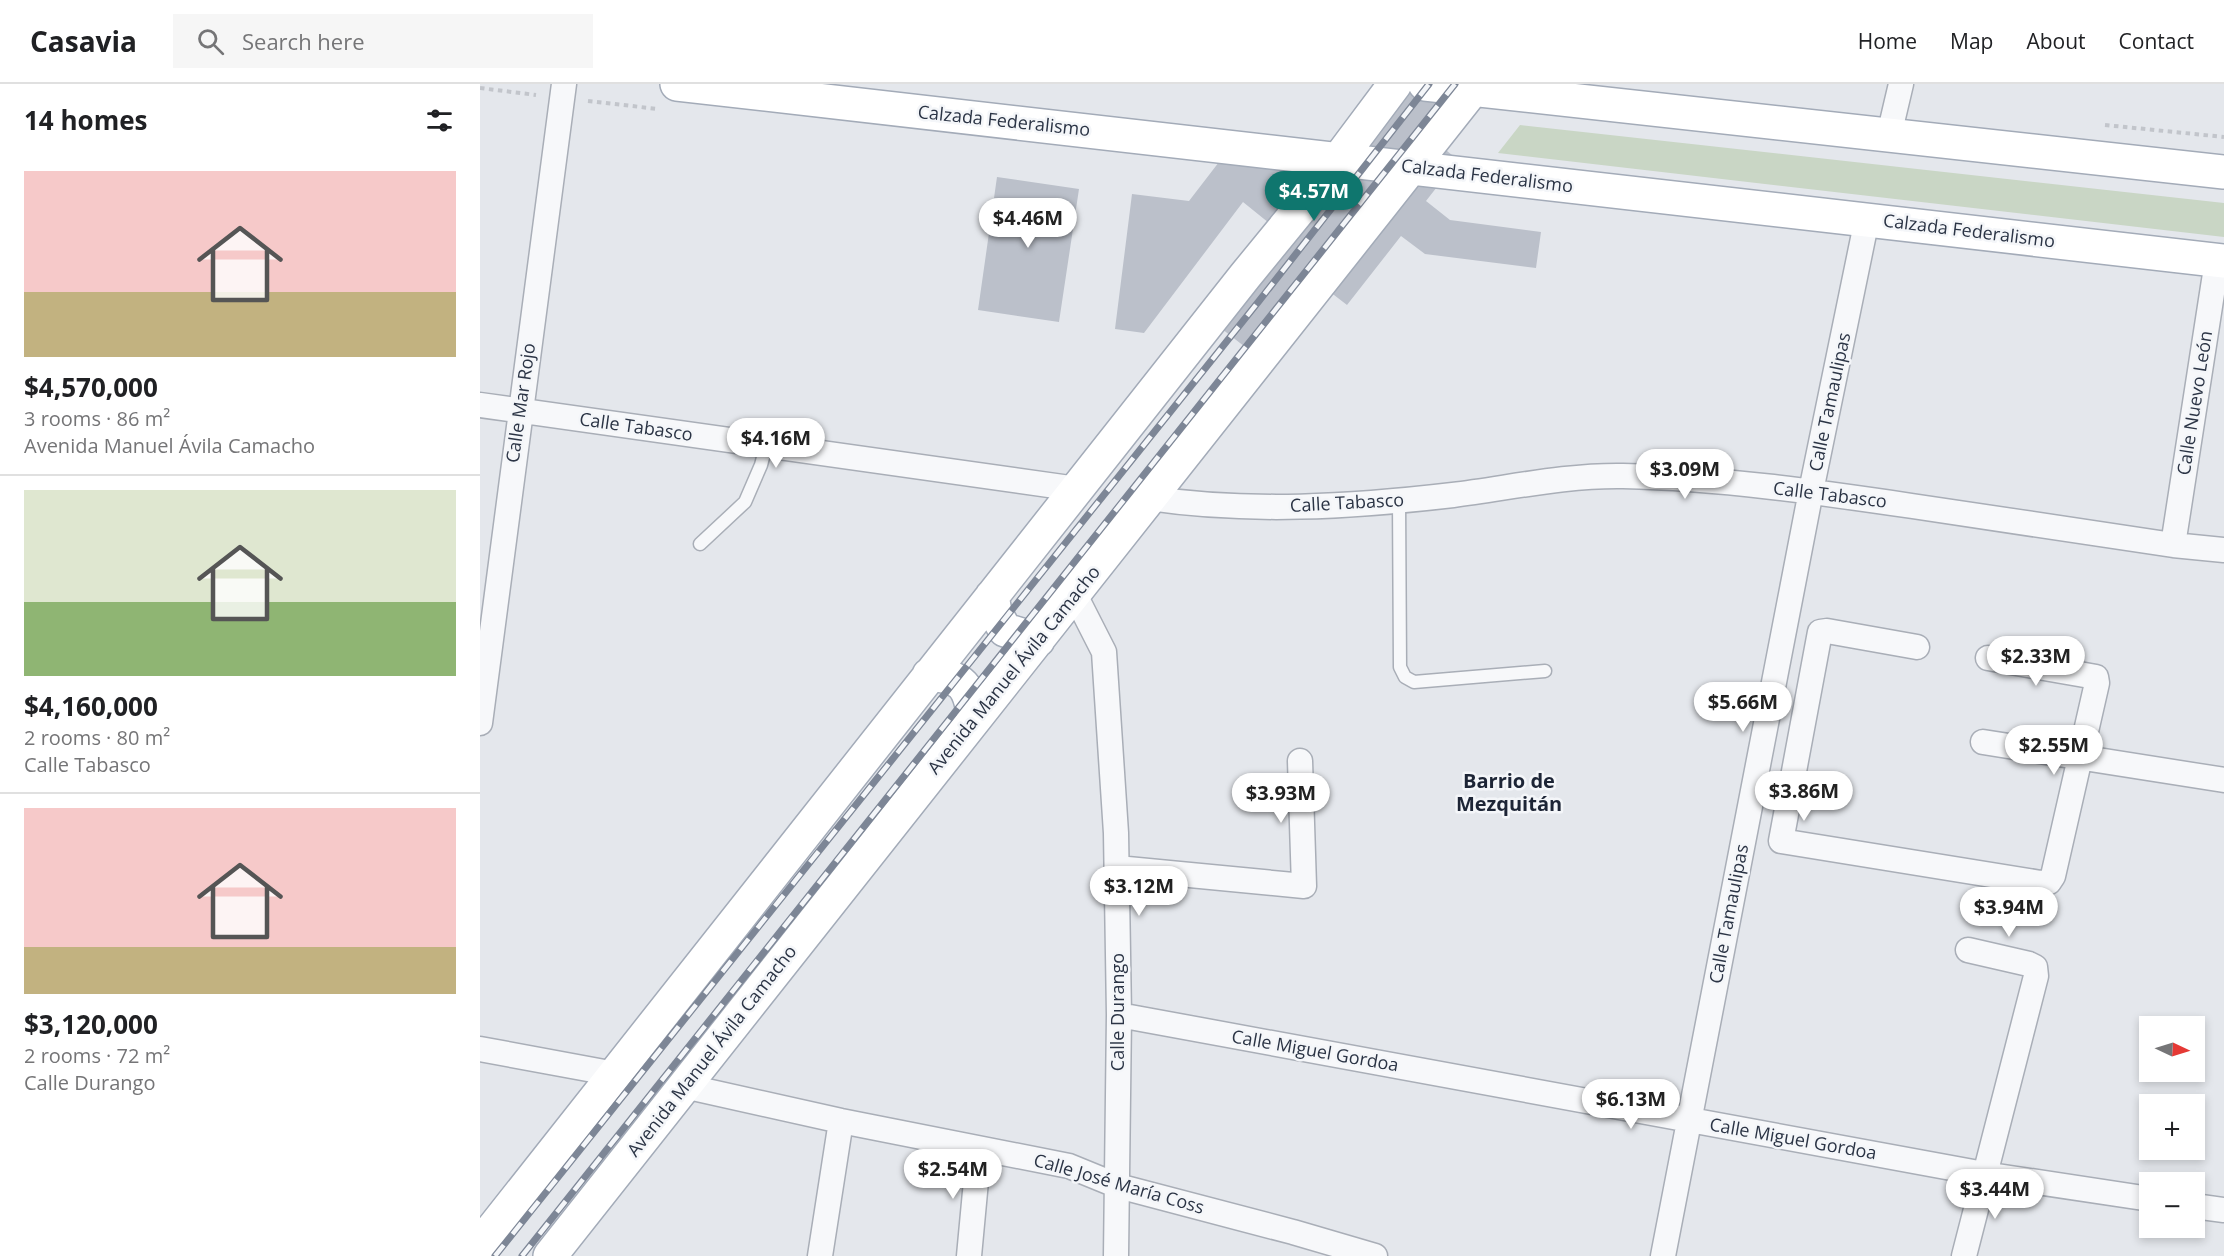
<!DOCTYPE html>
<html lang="en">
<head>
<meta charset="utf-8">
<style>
	:root { --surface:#fff; --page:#f6f6f6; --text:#202124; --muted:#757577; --line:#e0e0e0; --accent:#0f766e }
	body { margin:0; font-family:"Open Sans",sans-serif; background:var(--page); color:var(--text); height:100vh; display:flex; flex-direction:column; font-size:22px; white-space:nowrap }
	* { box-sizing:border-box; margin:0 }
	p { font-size:20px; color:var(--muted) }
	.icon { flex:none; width:33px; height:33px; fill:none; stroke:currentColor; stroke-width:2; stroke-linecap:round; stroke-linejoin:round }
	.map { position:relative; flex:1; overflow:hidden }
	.panel { display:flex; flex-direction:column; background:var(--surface); width:480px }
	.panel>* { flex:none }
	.needle { width:39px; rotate:94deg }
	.fabs { position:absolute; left:1659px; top:932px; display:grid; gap:12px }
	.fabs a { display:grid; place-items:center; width:66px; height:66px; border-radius:0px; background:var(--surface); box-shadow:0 3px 9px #0003; font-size:30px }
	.price { position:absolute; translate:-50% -51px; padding:0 14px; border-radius:21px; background:#fff; color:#222; font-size:20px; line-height:39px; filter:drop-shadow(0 2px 3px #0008) }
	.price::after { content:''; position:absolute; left:50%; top:36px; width:18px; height:14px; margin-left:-9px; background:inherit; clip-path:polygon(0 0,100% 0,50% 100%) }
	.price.on { background:var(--accent); color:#fff }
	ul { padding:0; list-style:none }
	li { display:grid; align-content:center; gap:12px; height:318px; padding:0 24px }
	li+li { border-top:2px solid var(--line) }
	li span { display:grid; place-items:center; height:186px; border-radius:0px; color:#555 }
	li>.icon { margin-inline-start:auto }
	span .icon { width:108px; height:108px; fill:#fffc; stroke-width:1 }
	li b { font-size:26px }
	h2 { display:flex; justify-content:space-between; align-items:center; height:72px; padding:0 24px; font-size:26px }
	header { display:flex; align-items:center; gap:36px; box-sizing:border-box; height:84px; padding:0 30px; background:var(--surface); border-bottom:2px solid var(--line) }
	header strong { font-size:28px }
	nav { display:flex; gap:33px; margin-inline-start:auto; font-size:21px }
	.search { width:420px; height:54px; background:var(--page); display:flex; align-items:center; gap:15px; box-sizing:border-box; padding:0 21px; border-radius:0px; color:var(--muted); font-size:22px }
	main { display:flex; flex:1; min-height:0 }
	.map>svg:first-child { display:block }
	.green { fill:#c9d6c5 }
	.building { fill:#bbc0ca }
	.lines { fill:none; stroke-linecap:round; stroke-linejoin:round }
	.service-casing { stroke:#a9aeb7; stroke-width:15 }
	.minor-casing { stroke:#a9aeb7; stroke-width:27 }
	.primary-casing { stroke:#a3abb8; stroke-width:36 }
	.path { stroke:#c2c5cb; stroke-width:4; stroke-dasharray:4.5 4.5; stroke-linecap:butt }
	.service { stroke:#f7f8fa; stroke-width:12 }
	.minor { stroke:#f7f8fa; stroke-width:24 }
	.primary { stroke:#fff; stroke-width:33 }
	.rail-casing { stroke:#7d8696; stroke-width:7 }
	.rail { stroke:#f4f6f9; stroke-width:4.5; stroke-dasharray:14; stroke-linecap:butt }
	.labels { text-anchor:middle; stroke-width:5; stroke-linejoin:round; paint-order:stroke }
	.street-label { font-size:18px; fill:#2b3445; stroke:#f4f6f9 }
	.neighbourhood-label { font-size:20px; font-weight:bold; fill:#1d2536; stroke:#f4f6f9 }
</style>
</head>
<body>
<header>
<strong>Casavia</strong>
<div class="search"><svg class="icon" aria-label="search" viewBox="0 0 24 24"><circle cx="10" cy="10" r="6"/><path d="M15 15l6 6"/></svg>Search here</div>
<nav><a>Home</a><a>Map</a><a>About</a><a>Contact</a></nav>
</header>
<main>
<section class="panel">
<h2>14 homes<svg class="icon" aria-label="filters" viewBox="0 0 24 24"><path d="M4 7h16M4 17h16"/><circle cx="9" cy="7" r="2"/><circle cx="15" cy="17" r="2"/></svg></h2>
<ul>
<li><span style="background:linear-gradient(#f6c9c9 65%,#c2b280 0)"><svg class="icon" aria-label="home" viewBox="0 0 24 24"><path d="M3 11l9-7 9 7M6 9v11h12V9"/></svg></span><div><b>$4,570,000</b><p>3 rooms · 86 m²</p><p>Avenida Manuel Ávila Camacho</p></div></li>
<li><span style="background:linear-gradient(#dfe7d0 60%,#8fb573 0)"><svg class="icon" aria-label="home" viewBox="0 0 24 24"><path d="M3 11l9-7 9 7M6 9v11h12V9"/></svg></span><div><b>$4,160,000</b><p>2 rooms · 80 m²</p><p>Calle Tabasco</p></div></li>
<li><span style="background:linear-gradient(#f6c9c9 75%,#c2b280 0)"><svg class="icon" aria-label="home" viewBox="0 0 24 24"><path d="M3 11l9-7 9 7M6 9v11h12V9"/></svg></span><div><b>$3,120,000</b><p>2 rooms · 72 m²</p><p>Calle Durango</p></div></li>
</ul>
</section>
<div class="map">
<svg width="1744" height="1172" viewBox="0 0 1744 1172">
	<rect width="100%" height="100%" fill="#e4e7ec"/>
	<path class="green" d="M 1040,41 L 1744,119 L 1744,153 L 1018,69 Z"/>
	<path class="building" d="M 913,0 L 1009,0 L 961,62 L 978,76 L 946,117 L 970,136 L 1061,148 L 1056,184 L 945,170 L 921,152 L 867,221 L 845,204 L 787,280 L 724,231 L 789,139 L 763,118 L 664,249 L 635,245 L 652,110 L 709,117 L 759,52 L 824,103 Z
		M 517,93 L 599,105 L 579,238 L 498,226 Z"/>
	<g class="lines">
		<g class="service-casing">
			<path id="service" d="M 919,416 L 920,583 L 925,593 L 934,598 L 1065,587
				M 220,460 L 265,418 L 281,381 L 286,362"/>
		</g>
		<g class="minor-casing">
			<path id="minor" d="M 1409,51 L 1421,0
				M 0,321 L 597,405
				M 668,414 C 769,429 871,423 973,411 C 1029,404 1086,391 1143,392 C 1240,394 1336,408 1432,422 C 1519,435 1606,448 1693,461 L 1744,466
				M 1693,461 L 1737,177
				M 595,511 L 624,568 L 636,749 L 639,931 L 636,1172
				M 1437,563 L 1347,547 L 1340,548 L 1301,757 L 1561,799 L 1569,798 L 1573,792 L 1617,599 L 1616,593 L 1508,574
				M 0,639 L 84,0
				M 1503,658 L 1744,696
				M 637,784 L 824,802 L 820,677
				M 639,931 L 1504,1090 L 1670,1115
				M 0,965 L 135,990
				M 204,1002 L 361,1037 L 589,1082 L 638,1102 L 813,1148 L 895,1172
				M 1714,1122 L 1744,1126
				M 340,1172 L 361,1037
				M 489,1172 L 499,1065
				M 1183,1172 L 1331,407 L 1387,135
				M 1484,1172 L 1556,892 L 1555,883 L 1549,880 L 1488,866"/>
		</g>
		<g class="primary-casing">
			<path id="primary" d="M 197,0 L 1744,177
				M 945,0 L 1744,88
				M 512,512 L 515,528 L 525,546 L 558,556
				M 449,591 C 483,591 490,603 494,635
				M 0,1161 L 765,192 L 841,99 L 915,0
				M 70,1172 L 997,0"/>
		</g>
		<path class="path" d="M 0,4 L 56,11
			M 108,17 L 178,25
			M 1625,41 L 1744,53"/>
		<use href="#service" class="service"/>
		<use href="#minor" class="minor"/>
		<use href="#primary" class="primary"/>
		<g class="rail-casing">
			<path id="rail" d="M 15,1172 L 779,217 L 949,0
				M 42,1172 L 975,0"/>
		</g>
		<use href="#rail" class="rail"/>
	</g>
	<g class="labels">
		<g class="street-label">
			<text transform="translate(524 37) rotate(6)" y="6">Calzada Federalismo</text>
			<text transform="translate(1007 92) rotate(7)" y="6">Calzada Federalismo</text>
			<text transform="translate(1489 147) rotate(7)" y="6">Calzada Federalismo</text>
			<text transform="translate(1350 318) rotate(-78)" y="6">Calle Tamaulipas</text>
			<text transform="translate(41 319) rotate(-82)" y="6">Calle Mar Rojo</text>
			<text transform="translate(1715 319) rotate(-81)" y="6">Calle Nuevo León</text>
			<text transform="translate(156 343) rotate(8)" y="6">Calle Tabasco</text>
			<text transform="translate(1350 411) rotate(7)" y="6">Calle Tabasco</text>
			<text transform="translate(867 419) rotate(-3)" y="6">Calle Tabasco</text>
			<text transform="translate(534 586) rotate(-51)" y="6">Avenida Manuel Ávila Camacho</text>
			<text transform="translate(1249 830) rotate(-79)" y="6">Calle Tamaulipas</text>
			<text transform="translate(638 928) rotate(-90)" y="6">Calle Durango</text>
			<text transform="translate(232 967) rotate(-52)" y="6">Avenida Manuel Ávila Camacho</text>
			<text transform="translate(835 967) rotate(10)" y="6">Calle Miguel Gordoa</text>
			<text transform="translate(1313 1055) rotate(10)" y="6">Calle Miguel Gordoa</text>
			<text transform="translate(639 1100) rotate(16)" y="6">Calle José María Coss</text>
		</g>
		<g class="neighbourhood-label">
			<text x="1029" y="704">Barrio de<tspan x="1029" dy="23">Mezquitán</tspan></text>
		</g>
	</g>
</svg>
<div class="fabs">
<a><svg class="needle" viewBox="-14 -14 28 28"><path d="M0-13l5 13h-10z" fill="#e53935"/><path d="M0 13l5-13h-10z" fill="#757577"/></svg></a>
<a>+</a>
<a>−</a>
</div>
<b class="price on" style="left:834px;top:138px">$4.57M</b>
<b class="price" style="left:548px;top:165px">$4.46M</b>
<b class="price" style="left:296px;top:385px">$4.16M</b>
<b class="price" style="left:1205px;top:416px">$3.09M</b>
<b class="price" style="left:1556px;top:603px">$2.33M</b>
<b class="price" style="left:1263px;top:649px">$5.66M</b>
<b class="price" style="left:1574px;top:692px">$2.55M</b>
<b class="price" style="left:1324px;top:738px">$3.86M</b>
<b class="price" style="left:801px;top:740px">$3.93M</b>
<b class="price" style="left:659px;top:833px">$3.12M</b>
<b class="price" style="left:1529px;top:854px">$3.94M</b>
<b class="price" style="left:1151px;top:1046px">$6.13M</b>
<b class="price" style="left:473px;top:1116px">$2.54M</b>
<b class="price" style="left:1515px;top:1136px">$3.44M</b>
</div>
</main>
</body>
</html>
